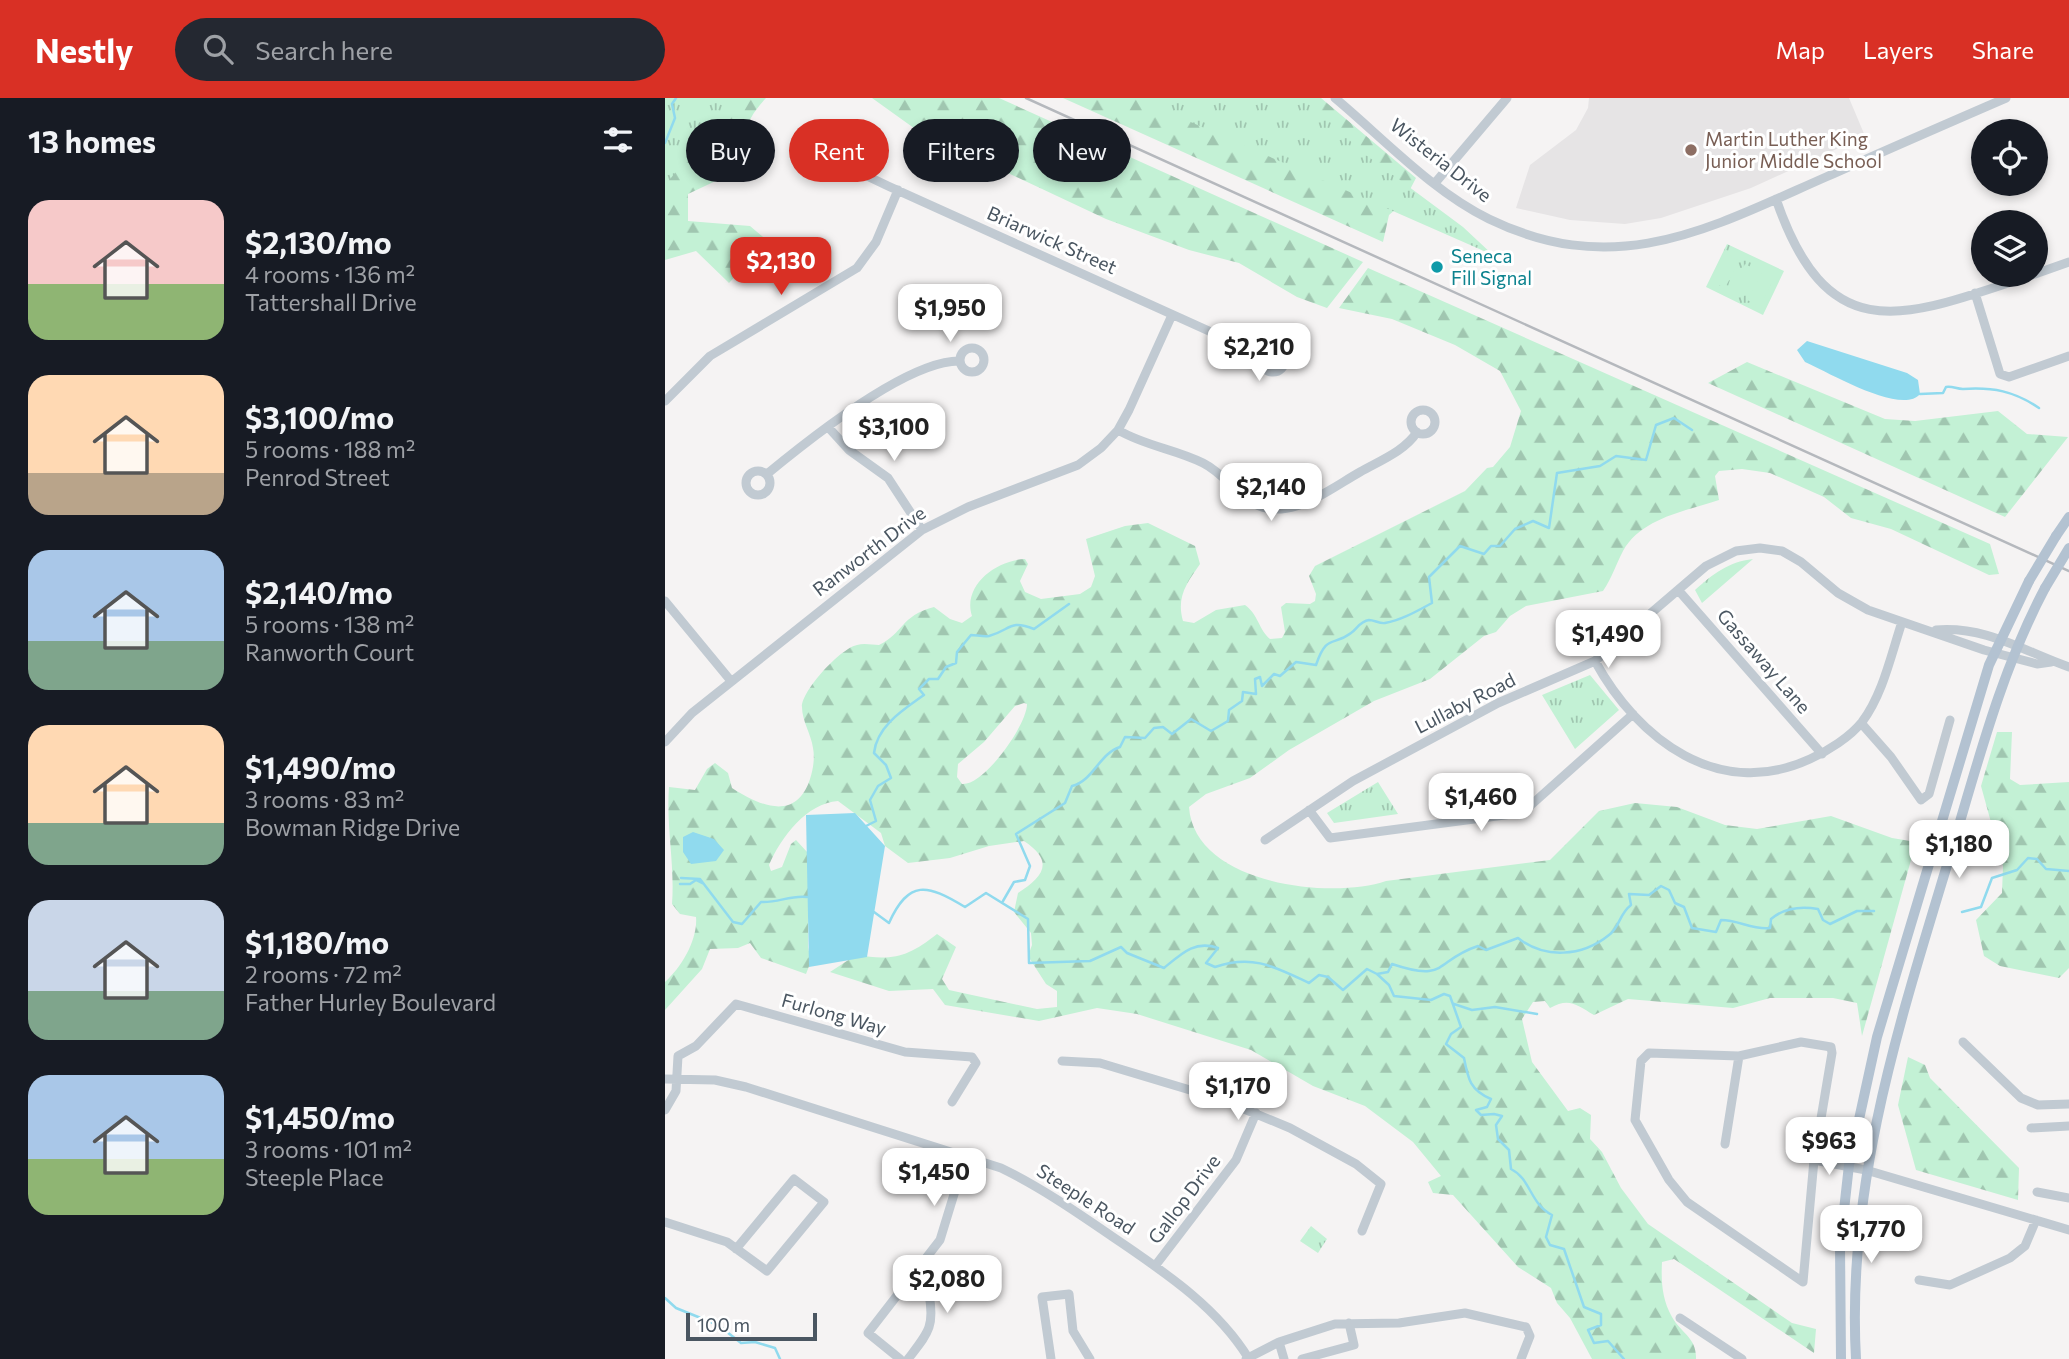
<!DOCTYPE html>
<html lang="en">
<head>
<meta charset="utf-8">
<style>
	:root { --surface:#171b24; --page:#242831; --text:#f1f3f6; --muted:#9ea1a6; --accent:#d93025 }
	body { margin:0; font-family:Commissioner,sans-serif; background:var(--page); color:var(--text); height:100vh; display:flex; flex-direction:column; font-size:26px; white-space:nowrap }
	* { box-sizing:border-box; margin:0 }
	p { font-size:23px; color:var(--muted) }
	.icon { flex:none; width:38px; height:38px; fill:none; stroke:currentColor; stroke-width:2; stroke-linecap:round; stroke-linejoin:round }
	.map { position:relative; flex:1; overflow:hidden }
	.details { display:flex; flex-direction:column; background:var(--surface); width:665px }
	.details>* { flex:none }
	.guide { position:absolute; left:21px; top:21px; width:665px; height:63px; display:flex; gap:14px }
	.fabs { position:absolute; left:1306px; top:21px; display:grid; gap:14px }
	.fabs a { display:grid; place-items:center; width:77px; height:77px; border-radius:50%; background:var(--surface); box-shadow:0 4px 10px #0003; font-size:35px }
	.scale { position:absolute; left:21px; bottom:18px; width:131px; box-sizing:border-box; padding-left:7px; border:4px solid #4a5661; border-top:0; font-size:19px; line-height:24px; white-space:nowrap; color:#4a5661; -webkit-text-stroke:5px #fff; paint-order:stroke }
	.price { position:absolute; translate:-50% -60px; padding:0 16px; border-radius:14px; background:#fff; color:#222; font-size:23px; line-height:46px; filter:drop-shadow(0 2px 4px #0008) }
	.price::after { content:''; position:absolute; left:50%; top:42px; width:21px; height:16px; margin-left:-10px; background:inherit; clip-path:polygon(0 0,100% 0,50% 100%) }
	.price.on { background:var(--accent); color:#fff }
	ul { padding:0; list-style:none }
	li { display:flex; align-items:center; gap:21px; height:175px; padding:0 28px }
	li span { display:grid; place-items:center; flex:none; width:196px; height:140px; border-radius:21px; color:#555 }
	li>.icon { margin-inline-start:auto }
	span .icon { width:84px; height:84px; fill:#fffc; stroke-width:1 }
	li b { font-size:30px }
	h2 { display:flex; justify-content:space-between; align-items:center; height:84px; padding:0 28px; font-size:30px }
	.pill { padding:0 24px; border-radius:32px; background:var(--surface); box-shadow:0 4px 10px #0003; font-size:24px; line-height:63px }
	.pill.on { background:var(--accent); color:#fff }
	header { display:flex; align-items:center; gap:42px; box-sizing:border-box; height:98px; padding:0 35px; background:var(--accent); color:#fff }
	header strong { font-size:33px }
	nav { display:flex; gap:38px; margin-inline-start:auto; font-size:24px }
	.search { width:490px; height:63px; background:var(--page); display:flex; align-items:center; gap:18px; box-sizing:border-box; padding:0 24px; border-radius:38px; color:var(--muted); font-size:26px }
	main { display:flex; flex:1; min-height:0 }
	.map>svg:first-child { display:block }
	.education { fill:#e6e4e5 }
	.forest { fill:url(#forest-firs); fill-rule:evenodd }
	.park { fill:url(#park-tufts) }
	.pitch { fill:#c3f1d5 }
	.water { fill:#90daee }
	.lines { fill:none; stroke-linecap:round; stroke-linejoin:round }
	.stream { stroke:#90daee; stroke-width:2.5 }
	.minor { stroke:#c1cad2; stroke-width:9 }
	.major { stroke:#b3c2d1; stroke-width:10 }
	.rail { stroke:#b5b8bd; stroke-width:2.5 }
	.major-bridge { stroke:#b3c2d1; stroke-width:10 }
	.education-dot { fill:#8d6e63; stroke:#fff; stroke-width:2.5 }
	.culture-dot { fill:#0f9aa8; stroke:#fff; stroke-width:2.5 }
	.labels { text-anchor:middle; stroke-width:6; stroke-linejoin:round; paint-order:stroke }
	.education-label { font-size:19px; fill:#785e54; stroke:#fff; text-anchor:start }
	.street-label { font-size:19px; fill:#4a5661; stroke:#fff }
	.culture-label { font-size:19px; fill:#0d838f; stroke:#fff; text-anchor:start }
</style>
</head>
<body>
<header>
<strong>Nestly</strong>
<div class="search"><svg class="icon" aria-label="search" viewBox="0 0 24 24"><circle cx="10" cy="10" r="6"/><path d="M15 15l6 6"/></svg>Search here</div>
<nav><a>Map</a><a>Layers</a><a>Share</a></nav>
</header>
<main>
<section class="details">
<h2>13 homes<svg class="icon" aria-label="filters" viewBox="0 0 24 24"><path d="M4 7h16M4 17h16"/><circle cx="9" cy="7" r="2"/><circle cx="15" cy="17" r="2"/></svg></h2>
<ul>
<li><span style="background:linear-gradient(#f6c9c9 60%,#8fb573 0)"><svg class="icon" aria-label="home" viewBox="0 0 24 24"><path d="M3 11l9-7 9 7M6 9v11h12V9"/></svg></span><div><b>$2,130/mo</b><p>4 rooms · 136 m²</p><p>Tattershall Drive</p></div></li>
<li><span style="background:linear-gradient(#ffd9b3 70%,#b9a48a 0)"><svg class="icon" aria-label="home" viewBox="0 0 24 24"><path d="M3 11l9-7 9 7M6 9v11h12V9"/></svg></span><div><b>$3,100/mo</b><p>5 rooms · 188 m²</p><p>Penrod Street</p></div></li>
<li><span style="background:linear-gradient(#a9c7e8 65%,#7fa58c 0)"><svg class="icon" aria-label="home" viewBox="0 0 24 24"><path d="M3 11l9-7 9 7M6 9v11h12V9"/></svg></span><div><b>$2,140/mo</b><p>5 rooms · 138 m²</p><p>Ranworth Court</p></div></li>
<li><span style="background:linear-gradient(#ffd9b3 70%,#7fa58c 0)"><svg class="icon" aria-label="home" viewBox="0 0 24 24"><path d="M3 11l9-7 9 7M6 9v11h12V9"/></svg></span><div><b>$1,490/mo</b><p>3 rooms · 83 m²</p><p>Bowman Ridge Drive</p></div></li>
<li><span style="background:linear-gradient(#c9d6e8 65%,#7fa58c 0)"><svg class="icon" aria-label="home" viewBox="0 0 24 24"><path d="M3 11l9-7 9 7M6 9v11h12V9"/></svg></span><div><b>$1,180/mo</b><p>2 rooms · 72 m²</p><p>Father Hurley Boulevard</p></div></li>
<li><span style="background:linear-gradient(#a9c7e8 60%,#8fb573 0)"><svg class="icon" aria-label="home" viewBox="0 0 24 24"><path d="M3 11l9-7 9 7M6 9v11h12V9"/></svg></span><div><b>$1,450/mo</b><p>3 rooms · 101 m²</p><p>Steeple Place</p></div></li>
</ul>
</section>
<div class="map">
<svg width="1404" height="1261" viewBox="0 0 1404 1261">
	<defs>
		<pattern id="forest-firs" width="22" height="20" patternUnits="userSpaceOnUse" patternTransform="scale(1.75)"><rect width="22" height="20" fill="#c3f1d5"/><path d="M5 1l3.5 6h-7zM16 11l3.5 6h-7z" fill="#a0c6b0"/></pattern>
		<pattern id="park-tufts" width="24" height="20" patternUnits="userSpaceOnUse" patternTransform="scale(1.75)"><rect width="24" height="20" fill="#c3f1d5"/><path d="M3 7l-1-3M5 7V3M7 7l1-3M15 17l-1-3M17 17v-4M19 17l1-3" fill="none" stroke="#a0c6b0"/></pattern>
	</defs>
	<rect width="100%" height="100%" fill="#f5f3f3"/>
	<path class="education" d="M 924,0 L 1184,0 L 1200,38 L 1086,90 L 996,120 L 960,126 L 905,122 L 851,110 L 865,67 L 911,32 L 923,10 Z"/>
	<path class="forest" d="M 0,0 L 101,0 C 78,26 78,33 91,64 L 23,96 L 23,123 L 85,128 L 103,143 L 64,185 L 31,153 L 0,162 Z
		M 207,0 L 334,0 L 698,164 L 662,210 L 632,199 L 574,165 L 524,152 L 441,121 L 253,33 Z
		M 398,0 L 656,0 L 751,80 L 738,105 L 724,117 L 718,144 Z
		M 703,170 L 1325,446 L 1334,476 L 1324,477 L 1226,431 L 1186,420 L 1159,399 L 1105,375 L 1077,371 L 1054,373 L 1050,378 L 1054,402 C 1021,413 976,420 958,453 C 951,466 947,480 938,493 L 861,508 L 845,518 L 831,534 L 819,538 L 765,581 L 709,603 L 624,652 L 585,680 L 541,696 L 524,709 C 529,786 665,802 721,783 L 885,762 L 934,713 L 970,705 L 1012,709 L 1060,727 L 1092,731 L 1166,718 L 1227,740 L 1251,744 L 1197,938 L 1192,905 L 1168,900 L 1105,900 L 1068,910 L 963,901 L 929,917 C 912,907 904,899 885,910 L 880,903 L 868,904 L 857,921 L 867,964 L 903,1013 L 915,1010 L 926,1017 L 925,1041 L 937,1054 L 956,1090 L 983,1126 L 1127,1225 L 1151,1231 L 1149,1255 L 1009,1161 L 997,1164 C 996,1184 997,1201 1007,1219 C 1016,1235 1032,1240 1031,1261 L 927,1261 L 905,1220 L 892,1205 L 886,1190 L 853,1169 L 788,1097 L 768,1095 L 763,1084 L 776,1078 L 748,1044 L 700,1008 L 648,988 L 586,952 L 472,916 L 432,910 L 374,923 L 280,907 L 268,891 L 224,893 L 165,874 L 191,857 C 228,863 243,859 272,836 L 291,849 L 277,881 L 284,892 L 372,911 L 392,909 L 392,893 L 381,886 L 363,858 L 367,847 L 366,835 L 349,814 L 353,795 C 377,780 391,764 359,743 L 324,748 L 285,760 L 243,765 L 220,748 L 216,735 L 173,703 C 142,705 116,739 104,767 L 106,773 L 117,769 L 126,746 L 131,742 L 143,755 L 143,849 L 146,863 L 141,876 L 96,860 L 85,845 L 73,850 L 45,851 L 37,871 L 0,912 L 0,884 C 17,869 33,841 31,819 L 15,816 L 7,806 C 10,766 1,729 4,689 L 30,692 L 42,671 L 50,665 L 63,675 L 67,690 C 95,708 131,724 145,681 C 148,672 150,660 148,650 C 146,636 137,623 137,609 C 137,592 176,550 192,547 C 199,545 208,547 214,547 C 239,535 235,518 269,509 L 285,521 L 297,525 L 307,518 C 297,488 331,462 360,461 L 363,466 L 355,483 L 360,494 L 376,501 L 415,496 L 426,489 L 430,478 L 421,441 L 460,428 L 483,425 L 530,448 L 535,466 C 522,485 511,499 518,523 L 529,525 L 551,512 L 580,507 C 593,516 594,532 605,541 L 617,540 L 620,534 L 616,509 L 621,505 L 645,506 L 650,503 L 651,496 L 644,478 L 650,468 L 800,393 L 822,370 L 828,369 L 845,349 L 856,313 L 835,273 L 790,247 L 727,221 L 674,210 ZM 359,605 L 362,606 C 362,627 319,688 297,686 L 292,679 L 293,666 L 319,644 L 350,608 Z
		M 1082,264 L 1220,321 L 1250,323 L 1333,313 L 1362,336 L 1403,339 L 1340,419 L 1043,285 Z
		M 1332,634 L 1347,634 L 1345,681 L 1355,687 L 1404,684 L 1404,870 L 1394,880 L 1335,868 L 1319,858 L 1311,822 L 1337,795 L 1338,768 L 1316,688 Z
		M 1243,959 L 1260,967 L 1265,980 L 1354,1070 L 1353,1102 L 1251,1072 L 1233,1007 Z"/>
	<path class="park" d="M 0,0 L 74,0 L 0,87 Z
		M 471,0 L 644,0 L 693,51 L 798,129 L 828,157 Z
		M 1062,146 L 1119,173 L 1098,217 L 1041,189 Z
		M 1088,461 L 1037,505 L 1030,492 C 1048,476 1063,464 1088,461 Z
		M 925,577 L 954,612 L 910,651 L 877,597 Z
		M 713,684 L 733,716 L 669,725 L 662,715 Z
		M 646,1128 L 662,1141 L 653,1155 L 635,1143 Z"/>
	<path class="pitch" d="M 1062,156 L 1074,163 L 1060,190 L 1048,184 Z
		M 1080,166 L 1092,172 L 1078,200 L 1066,194 Z
		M 1097,175 L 1109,181 L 1095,208 L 1082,202 Z"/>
	<path class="water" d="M 1142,243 L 1242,275 L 1253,282 L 1255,296 C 1237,318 1163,274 1140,264 L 1132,252 Z
		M 190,715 L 220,748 L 202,859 L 144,869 L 141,717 Z
		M 28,734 L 49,741 L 59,752 L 51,763 L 26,766 L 18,754 L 18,739 Z"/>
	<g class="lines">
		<path class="stream" d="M 0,45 L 10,20 L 7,6 L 11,0
			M 1255,296 L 1278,295 L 1281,289 C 1288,288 1291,291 1298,291 C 1328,289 1349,293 1374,310
			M 201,728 L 211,723 L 205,702 L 213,688 L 226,680 L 221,667 L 209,655 C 212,628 238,612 259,597 L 254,591 L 264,581 L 273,581 L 281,569 L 291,565 L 292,554 L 306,537 C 311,537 319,539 324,538 C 346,532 344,521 369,531 L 404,506
			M 16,780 L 35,781 L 68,824 L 77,826 L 96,804 C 113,805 125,797 142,799
			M 15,786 L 25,786 L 31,782 L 39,786
			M 338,803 L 349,784 L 360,782 L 365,768 L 351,736 L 400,705 L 407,688 C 427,684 435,655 455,649 L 460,639 L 480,640 L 489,630 L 498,629 L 507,636 L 526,621 L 546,633 L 563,623 L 564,612 L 577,603 L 578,594 L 591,596 L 590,581 L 595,579 L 597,588 L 609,576 L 615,578 L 631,564 L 651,567 C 662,535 668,549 686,535 C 692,531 695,523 704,522 C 709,522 715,526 720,525 C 737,522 752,513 767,505 L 764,479 L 795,448 L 819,456 L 826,448 L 835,448 L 850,431 L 868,423 L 884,430 L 892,375 L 935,368 L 951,358 L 981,362 L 991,327 L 1009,320 L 1027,332
			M 209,814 L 224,825 C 244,781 262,786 300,809 L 321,795 L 363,821 L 364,865 L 425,863 L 456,849 L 462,855 L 499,870 C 517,855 530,842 553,850 L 541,865 L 550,869 C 588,856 610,869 644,885 L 654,877 L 663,879 L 678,892 L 702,871 L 712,876 L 723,874 L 727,866 C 783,885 770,862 813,848 L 821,852 L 853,840 C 879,861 917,859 944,837 C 955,829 954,816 966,807 L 964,796 L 984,797 L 996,788 L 1004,792 L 1010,805 L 1019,809 L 1027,830 L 1051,834 L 1056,822 C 1074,822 1087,832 1105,830 L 1106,821 C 1119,810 1136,808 1153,811 L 1158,822 L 1165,826 L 1192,813 L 1209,813
			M 1297,814 L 1316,809 L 1327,780 L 1352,772 L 1363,760 L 1372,761 L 1381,771 L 1404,773
			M 712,876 L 724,887 L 729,898 L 766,902 L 779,896 L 785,898 L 796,929 L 786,936 L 781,946 L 799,960 C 803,981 805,992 826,1001 L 822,1009 L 811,1012 L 816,1017 L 829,1016 L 837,1018 L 831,1027 L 833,1041 L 844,1052 L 846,1071 C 866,1081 865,1106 887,1117 L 881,1139 L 885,1147 L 899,1151 L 919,1209 L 936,1216 L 936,1227 L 923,1232 L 929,1245 L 943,1243 L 959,1261
			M 789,906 L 807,912 L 830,909 L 872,916
			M 0,1200 L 11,1210 L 53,1227 L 76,1245 L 90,1244 L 110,1250 L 115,1261"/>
		<path class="minor" d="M 670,0 C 719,41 767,93 824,121 C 952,183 1045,130 1161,79 C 1221,52 1281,26 1341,0
			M146 45a12 12 0 1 1 24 0a12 12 0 1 1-24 0Z
			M 165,55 L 179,67 L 223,88 L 597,257
			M 770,85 L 842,0
			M 1111,101 C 1164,256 1243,218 1367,177
			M 1370,176 L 1404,164
			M 1310,195 L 1335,276 L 1344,279 L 1404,258
			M596 262a12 12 0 1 1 24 0a12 12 0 1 1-24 0Z
			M295 262a12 12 0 1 1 24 0a12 12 0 1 1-24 0Z
			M 0,303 L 45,258 L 192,170 L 211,144 L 233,92
			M746 324a12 12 0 1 1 24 0a12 12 0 1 1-24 0Z
			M 163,329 L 184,352 L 223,380 L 257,432
			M 453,332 C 480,348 510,351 538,365 C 556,374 567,390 583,402 C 620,428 663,392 695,374 C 714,363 740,353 752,334
			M81 385a12 12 0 1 1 24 0a12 12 0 1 1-24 0Z
			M 102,376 C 142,343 243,262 295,263
			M 1014,493 L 1157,656
			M 0,503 L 66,583
			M 1271,532 C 1322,528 1358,553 1404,569
			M 930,563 C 973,642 1054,703 1145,661 C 1163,653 1185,639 1197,624 C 1218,596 1226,557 1237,524
			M 1196,625 L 1226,659 L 1256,702 L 1264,696 L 1285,622
			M 0,644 L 27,615 L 257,432 L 303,409 L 413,367 L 436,350 L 453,332 L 464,312 L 507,217
			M 644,712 L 665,740 L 847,716 L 866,707 L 968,616
			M 600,742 L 688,683 L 833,605 L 930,563 L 1041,468 L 1071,453 L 1095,450 L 1117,453 L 1136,464 L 1173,495 L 1203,512 L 1319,552 L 1372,566 L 1386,564
			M 1136,944 L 1166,949 L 1167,955 L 1149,1062 L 1138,1184 L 1022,1104 L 1004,1082 L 970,1022 L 976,963 L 984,955 L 1074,958 Z
			M 1298,944 L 1356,1000 L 1373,1007 L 1404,1006
			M 397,963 L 435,965 L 555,1001 L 625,1030 L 691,1066 L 716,1086 L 697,1133
			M 0,981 L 50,982 L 81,989 L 336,1070 C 375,1089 410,1113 445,1137 C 496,1172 551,1207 584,1261
			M 0,1012 L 11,993 L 13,958 L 31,948 L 71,906 L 240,954 L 307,959 L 311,965 L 287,1004
			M 1366,1030 L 1404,1028
			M 1060,1046 L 1074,958
			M 1149,1062 L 1201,1072 L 1404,1132
			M 1372,1094 L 1404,1100
			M 0,1124 L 62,1144 L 102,1173 L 159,1104 L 129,1081 L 71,1151
			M 490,1168 L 571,1062 L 591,1015
			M 1254,1182 L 1285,1187 L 1345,1160 L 1360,1148 L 1371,1122
			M 1015,1220 L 1077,1261
			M 614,1244 L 619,1261
			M 235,1261 L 203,1235 L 275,1142 L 301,1057
			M 243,1261 C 263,1235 270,1229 264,1196 C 262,1186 261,1179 253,1172
			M 386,1261 L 377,1199 L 404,1196 L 408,1233 L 425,1261
			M 581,1261 L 614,1244 L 670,1226 L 734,1225 L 800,1215 L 861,1229 L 865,1238 L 856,1261
			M 637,1261 L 689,1247 L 684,1225"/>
		<path class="major" d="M 1391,438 L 1404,419
			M 1176,1261 L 1175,1148 L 1184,1067 L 1212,939 L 1324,567 L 1364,483
			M 1191,1261 C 1181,1085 1236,920 1286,754 C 1313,664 1336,573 1380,490"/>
		<path class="rail" d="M 361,0 L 1404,473"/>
		<path class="major-bridge" d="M 1364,483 L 1391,438
			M 1380,490 L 1404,450"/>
	</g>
	<circle class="education-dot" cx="1026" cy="52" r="7"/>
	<circle class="culture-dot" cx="772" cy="169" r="7"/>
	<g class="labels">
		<g class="education-label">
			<text x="1040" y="48">Martin Luther King<tspan x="1040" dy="22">Junior Middle School</tspan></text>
		</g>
		<g class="street-label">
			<text transform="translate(776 62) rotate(38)" y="7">Wisteria Drive</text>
			<text transform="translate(387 142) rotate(24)" y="7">Briarwick Street</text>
			<text transform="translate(204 453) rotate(-37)" y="7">Ranworth Drive</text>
			<text transform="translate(1099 563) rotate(49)" y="7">Gassaway Lane</text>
			<text transform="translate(800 605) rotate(-27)" y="7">Lullaby Road</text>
			<text transform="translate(169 916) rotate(16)" y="7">Furlong Way</text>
			<text transform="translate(421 1101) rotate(33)" y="7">Steeple Road</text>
			<text transform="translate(519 1101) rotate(-53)" y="7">Gallop Drive</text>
		</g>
		<g class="culture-label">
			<text x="786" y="165">Seneca<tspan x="786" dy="22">Fill Signal</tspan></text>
		</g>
	</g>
</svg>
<div class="fabs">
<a><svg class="icon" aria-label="locate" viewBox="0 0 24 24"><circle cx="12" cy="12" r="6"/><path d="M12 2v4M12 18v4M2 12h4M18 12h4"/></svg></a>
<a><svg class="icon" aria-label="layers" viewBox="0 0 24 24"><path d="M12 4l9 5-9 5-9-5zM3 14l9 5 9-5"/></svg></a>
</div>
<div class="scale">100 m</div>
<b class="price on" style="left:116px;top:199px">$2,130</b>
<b class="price" style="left:285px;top:246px">$1,950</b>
<b class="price" style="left:594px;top:285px">$2,210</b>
<b class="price" style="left:229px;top:365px">$3,100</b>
<b class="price" style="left:606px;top:425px">$2,140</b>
<b class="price" style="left:943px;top:572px">$1,490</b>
<b class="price" style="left:816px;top:735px">$1,460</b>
<b class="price" style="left:1294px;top:782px">$1,180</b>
<b class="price" style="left:573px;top:1024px">$1,170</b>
<b class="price" style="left:1164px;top:1079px">$963</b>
<b class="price" style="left:269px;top:1110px">$1,450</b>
<b class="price" style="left:1206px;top:1167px">$1,770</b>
<b class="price" style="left:282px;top:1217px">$2,080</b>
<div class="guide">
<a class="pill">Buy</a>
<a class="pill on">Rent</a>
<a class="pill">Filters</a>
<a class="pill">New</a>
</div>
</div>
</main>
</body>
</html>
